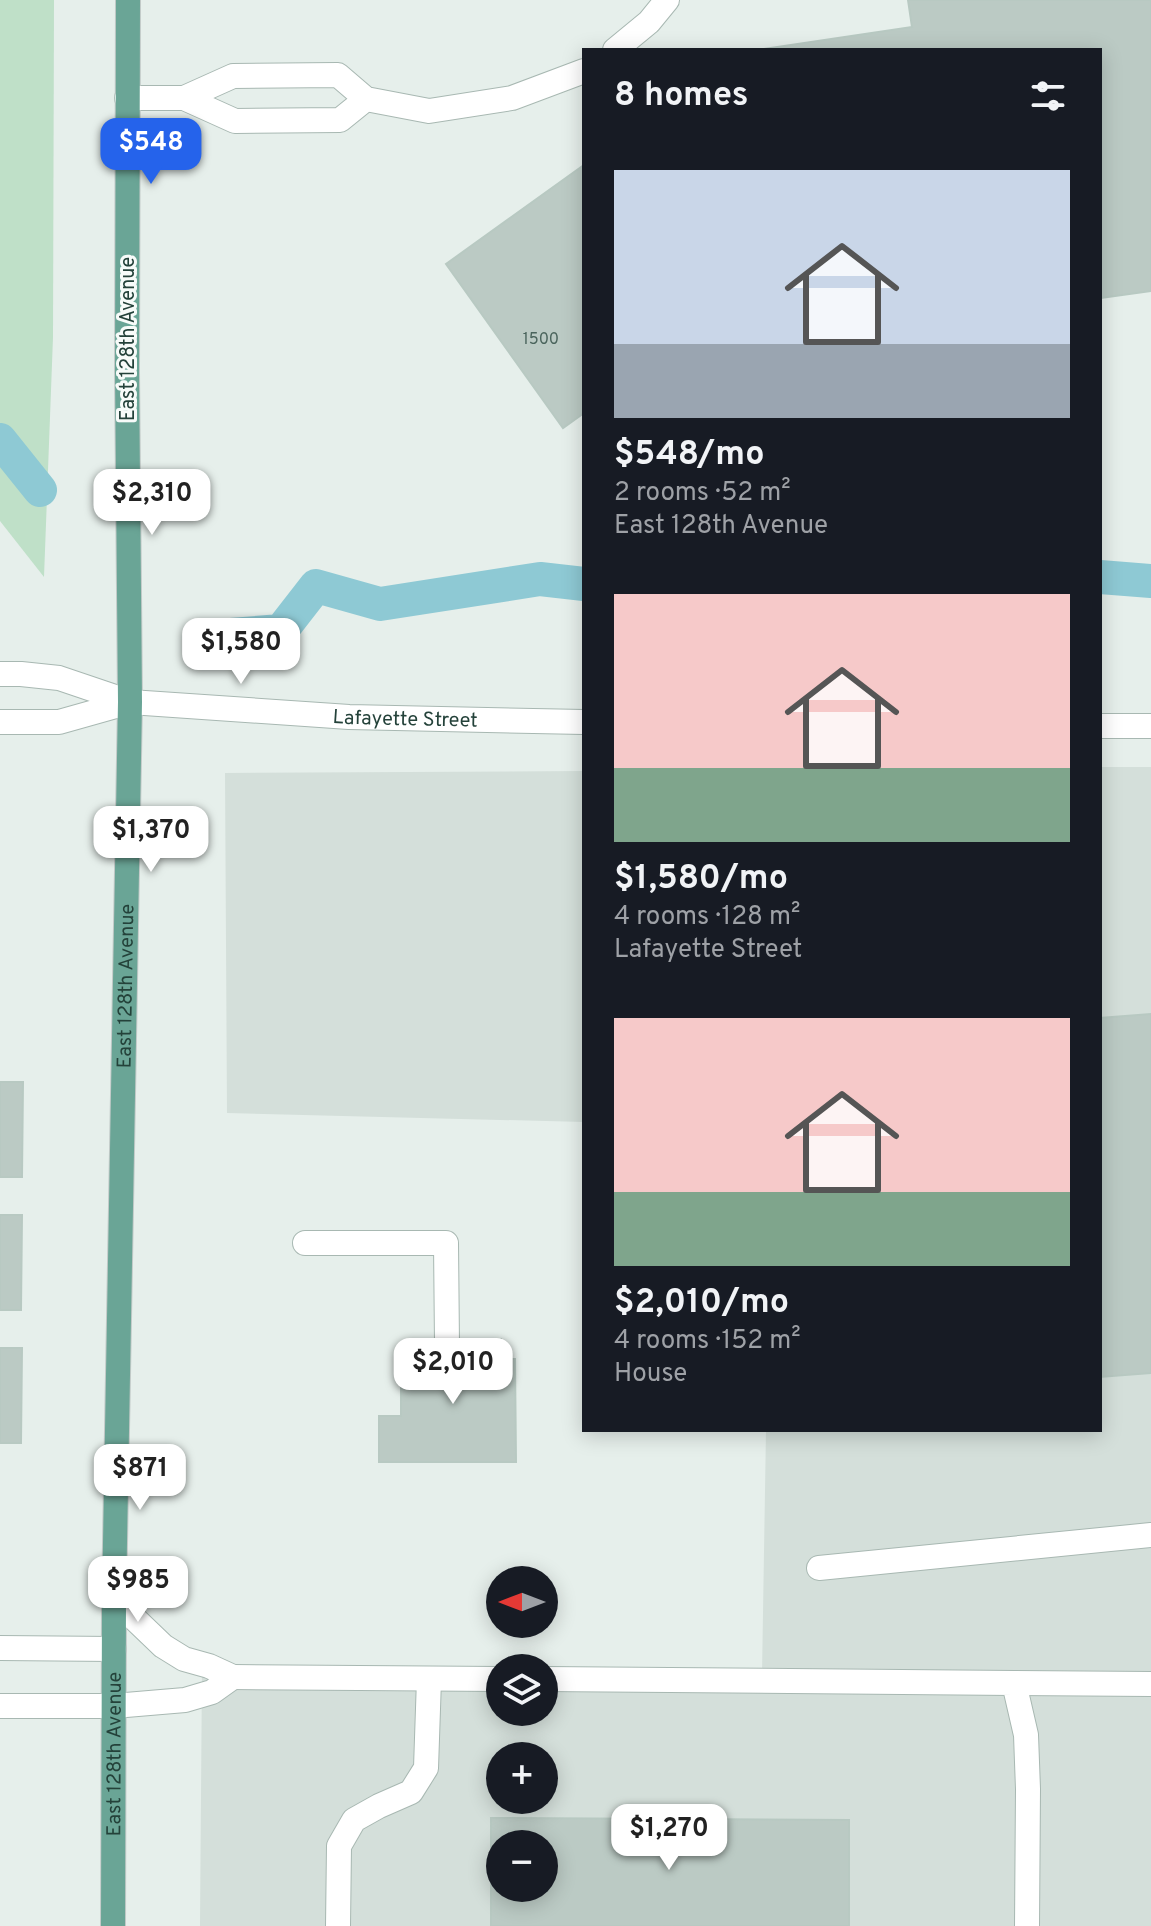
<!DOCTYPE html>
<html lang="en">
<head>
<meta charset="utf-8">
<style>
	:root { --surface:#171b24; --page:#20242c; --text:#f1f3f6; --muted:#9ea1a6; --accent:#2563eb }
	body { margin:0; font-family:Overpass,sans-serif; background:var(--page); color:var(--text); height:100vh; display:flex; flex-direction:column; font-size:30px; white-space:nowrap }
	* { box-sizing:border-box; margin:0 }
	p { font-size:26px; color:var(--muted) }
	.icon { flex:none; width:44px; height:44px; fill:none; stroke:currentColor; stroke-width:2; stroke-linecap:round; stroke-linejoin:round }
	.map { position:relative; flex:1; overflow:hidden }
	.sheet { position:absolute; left:582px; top:48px; width:520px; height:1384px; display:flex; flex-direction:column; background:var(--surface); border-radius:0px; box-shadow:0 4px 20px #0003 }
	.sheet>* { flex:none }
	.needle { width:52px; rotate:270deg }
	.controls { position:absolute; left:486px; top:1566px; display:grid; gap:16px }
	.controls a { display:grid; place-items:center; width:72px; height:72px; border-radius:50%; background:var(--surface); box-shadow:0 4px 20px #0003; font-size:40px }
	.price { position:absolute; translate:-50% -68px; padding:0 18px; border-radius:16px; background:#fff; color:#222; font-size:26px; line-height:52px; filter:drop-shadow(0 2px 4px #0008) }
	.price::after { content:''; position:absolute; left:50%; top:48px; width:24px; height:18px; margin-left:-12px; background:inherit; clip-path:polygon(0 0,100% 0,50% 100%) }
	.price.selected { background:var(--accent); color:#fff }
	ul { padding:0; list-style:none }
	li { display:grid; align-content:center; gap:16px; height:424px; padding:0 32px }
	li span { display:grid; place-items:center; height:248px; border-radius:0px; color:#555 }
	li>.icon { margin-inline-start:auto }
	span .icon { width:144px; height:144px; fill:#fffc; stroke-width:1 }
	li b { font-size:34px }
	h2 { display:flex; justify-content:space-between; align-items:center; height:96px; padding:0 32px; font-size:34px }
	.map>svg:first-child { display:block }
	.built { fill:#d4dfda; fill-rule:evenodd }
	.green { fill:#bfe0c8 }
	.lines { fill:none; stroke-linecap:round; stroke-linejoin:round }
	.canal { stroke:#8ec9d4; stroke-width:34 }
	.building { fill:#bbcac4; stroke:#b8c9c2; stroke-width:2; fill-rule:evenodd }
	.minor-casing { stroke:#a8b8b2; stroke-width:26 }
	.major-casing { stroke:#c2cac8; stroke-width:26 }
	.minor { stroke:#fff; stroke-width:24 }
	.major { stroke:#6aa596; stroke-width:24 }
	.labels { text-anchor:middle; stroke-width:6; stroke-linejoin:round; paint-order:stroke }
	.number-label { font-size:16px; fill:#4a645c }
	.street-label { font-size:20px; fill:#24423a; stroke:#f7fbf9 }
</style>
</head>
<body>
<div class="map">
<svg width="1151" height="1926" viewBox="0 0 1151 1926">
	<rect width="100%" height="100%" fill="#e6efeb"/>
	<path class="built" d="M 1100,767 L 1151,767 L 1151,1926 L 200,1926 L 202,1668 L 500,1672 L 500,1712 L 544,1712 L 544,1672 L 762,1674 L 766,1430 L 1100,1430 ZM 500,1756 L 544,1756 L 544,1800 L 500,1800 ZM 500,1844 L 544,1844 L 544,1888 L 500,1888 Z
		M 584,771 L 584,1122 L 227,1113 L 225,773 Z"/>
	<path class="green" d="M 0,0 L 54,0 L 53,337 L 44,577 L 0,521 Z"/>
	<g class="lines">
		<path class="canal" d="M 0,440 L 40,490
			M 1100,577 L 1151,581
			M 204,637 L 281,631 L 316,586 L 380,604 L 540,579 L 584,584"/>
	</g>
	<path class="building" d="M 908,0 L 1151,0 L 1151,291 L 1100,298 L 1100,50 L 757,50 L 912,27 Z
		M 584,165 L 584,413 L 563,428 L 446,264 Z
		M 1151,1014 L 1151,1373 L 1100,1377 L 1100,1018 Z
		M 0,1082 L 23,1082 L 22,1177 L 0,1177 Z
		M 0,1215 L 22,1215 L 21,1310 L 0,1310 Z
		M 480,1339 L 501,1339 L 501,1359 L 515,1359 L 516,1462 L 379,1462 L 379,1416 L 401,1416 L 401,1345 L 479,1344 Z
		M 0,1348 L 22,1348 L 21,1443 L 0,1443 Z
		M 491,1818 L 849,1820 L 849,1926 L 491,1926 ZM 500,1844 L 544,1844 L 544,1888 L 500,1888 Z"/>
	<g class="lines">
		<g class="minor-casing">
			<g id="minor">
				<path d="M 615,50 L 649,22 L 667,0"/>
				<path d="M 127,98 L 184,98 L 235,121 L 340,120 L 366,99"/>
				<path d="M 184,98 L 233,76 L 338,75 L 366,99 L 429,111 L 512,98 L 584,71"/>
				<path id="s1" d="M 0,674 L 21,674 L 59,678 L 130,702 L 349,717 L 584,722"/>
				<path d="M 0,722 L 59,722 L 130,702"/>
				<path d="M 1100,726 L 1151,726"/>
				<path d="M 305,1243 L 446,1243 L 447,1344"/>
				<path d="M 819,1568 L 1151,1535"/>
				<path d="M 0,1648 L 114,1649"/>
				<path d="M 233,1677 L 500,1679"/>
				<path d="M 544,1679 L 1014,1683 L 1026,1735 L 1028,1789 L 1027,1926"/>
				<path d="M 1014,1683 L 1151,1684"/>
				<path d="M 0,1706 L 114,1706 L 185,1700 L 212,1692 L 233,1677 L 209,1666 L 184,1659 L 163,1646 L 114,1599"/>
				<path d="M 338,1926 L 339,1846 L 354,1820 L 379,1806 L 411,1792 L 426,1768 L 429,1679"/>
			</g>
		</g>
		<g class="major-casing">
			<g id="major">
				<path id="s2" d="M 113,1926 L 114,1599 L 130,702 L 127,372 L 128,0"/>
			</g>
		</g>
		<use href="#minor" class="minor"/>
		<use href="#major" class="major"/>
	</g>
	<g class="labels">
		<g class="number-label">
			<text x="541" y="344">1500</text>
		</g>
		<g class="street-label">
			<text transform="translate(127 339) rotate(-90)" y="7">East 128th Avenue</text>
			<text dy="7" stroke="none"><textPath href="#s1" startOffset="410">Lafayette Street</textPath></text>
			<text dy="7" stroke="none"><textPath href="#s2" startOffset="940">East 128th Avenue</textPath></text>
			<text dy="7" stroke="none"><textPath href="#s2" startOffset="172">East 128th Avenue</textPath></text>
		</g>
	</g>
</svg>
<div class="controls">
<a><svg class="needle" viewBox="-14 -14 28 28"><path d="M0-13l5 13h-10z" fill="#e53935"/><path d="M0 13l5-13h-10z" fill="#9ea1a6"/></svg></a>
<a><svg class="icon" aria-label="layers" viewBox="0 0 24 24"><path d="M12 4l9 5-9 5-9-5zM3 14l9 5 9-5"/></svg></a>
<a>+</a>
<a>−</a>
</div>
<b class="price selected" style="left:151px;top:186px">$548</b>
<b class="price" style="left:152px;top:537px">$2,310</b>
<b class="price" style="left:241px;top:686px">$1,580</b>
<b class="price" style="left:151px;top:874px">$1,370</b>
<b class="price" style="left:453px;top:1406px">$2,010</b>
<b class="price" style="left:140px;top:1512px">$871</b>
<b class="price" style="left:138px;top:1624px">$985</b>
<b class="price" style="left:669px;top:1872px">$1,270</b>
<section class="sheet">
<h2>8 homes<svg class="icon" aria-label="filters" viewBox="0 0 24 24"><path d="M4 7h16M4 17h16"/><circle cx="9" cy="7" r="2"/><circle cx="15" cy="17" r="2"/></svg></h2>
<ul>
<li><span style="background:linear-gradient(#c9d6e8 70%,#9aa5b1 0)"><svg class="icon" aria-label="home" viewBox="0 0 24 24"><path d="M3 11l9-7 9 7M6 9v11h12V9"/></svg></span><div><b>$548/mo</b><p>2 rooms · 52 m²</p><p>East 128th Avenue</p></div></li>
<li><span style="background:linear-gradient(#f6c9c9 70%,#7fa58c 0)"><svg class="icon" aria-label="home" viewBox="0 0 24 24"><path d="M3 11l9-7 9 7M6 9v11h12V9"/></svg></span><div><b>$1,580/mo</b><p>4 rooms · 128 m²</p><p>Lafayette Street</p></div></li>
<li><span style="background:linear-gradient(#f6c9c9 70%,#7fa58c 0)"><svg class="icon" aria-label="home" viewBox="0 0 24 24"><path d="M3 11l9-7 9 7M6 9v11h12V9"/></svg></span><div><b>$2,010/mo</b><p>4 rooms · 152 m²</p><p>House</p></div></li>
</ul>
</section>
</div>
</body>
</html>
